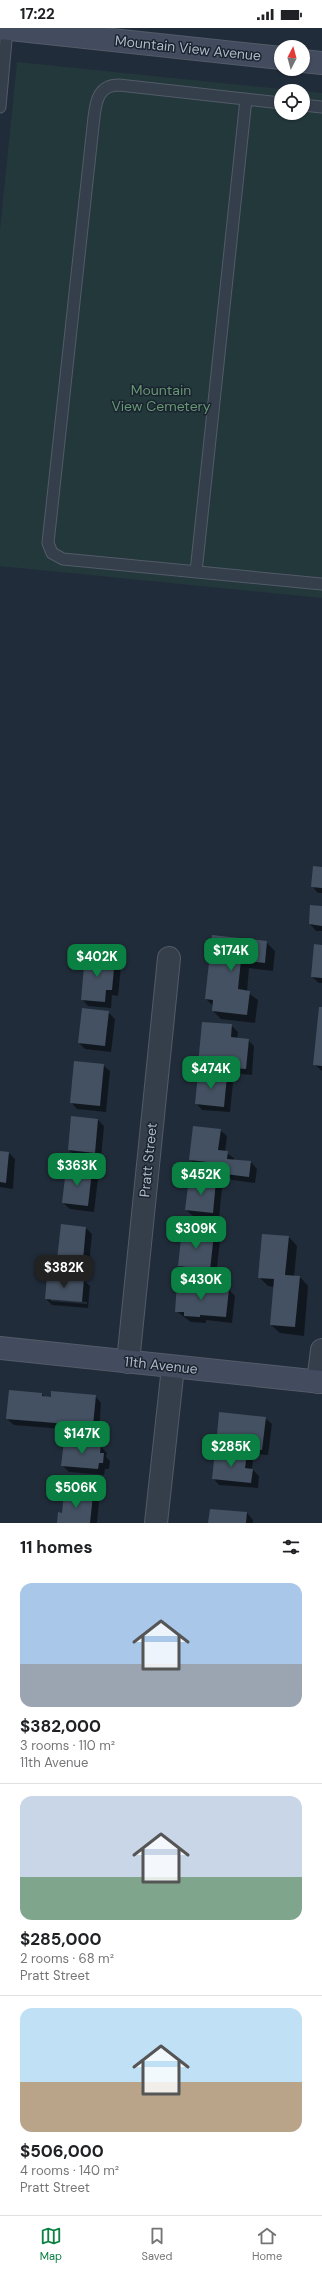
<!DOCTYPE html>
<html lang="en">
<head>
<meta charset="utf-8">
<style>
	:root { --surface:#fff; --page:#f2f2f2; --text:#202124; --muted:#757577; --line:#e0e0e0; --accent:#0b8043 }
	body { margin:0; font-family:"DM Sans",sans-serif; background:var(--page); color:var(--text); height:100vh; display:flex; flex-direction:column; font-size:15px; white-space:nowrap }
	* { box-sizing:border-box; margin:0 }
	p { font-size:13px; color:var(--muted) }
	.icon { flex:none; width:22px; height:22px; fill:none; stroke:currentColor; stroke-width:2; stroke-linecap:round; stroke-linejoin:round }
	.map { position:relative; height:1495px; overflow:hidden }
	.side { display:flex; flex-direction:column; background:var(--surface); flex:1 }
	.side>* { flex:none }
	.needle { width:26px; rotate:6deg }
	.fabs { position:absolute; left:274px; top:12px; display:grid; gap:8px }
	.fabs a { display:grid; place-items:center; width:36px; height:36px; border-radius:50%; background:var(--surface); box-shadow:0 1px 3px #0004; font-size:20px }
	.price { position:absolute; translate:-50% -34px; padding:0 9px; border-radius:8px; background:var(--accent); color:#fff; font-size:13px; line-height:26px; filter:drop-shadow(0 1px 2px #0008) }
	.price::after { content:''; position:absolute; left:50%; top:24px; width:12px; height:9px; margin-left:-6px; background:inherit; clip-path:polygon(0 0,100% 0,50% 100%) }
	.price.current { background:#222; color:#fff }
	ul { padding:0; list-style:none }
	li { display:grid; align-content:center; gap:8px; height:212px; padding:0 20px }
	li+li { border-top:1px solid var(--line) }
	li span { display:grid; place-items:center; height:124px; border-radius:12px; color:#555 }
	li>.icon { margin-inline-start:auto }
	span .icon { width:72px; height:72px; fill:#fffc; stroke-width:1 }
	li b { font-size:17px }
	h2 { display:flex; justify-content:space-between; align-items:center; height:48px; padding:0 20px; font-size:17px }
	.status { display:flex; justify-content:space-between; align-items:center; height:28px; padding:0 20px; background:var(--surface); direction:ltr }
	.status svg { height:11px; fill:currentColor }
	.tab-bar { display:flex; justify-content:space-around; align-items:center; height:56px; border-top:1px solid var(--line); background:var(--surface); font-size:11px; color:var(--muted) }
	.tab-bar a { display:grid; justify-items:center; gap:2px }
	.tab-bar .current { color:var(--accent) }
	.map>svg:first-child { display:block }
	.green { fill:#23383b }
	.shadow { fill:#0007; fill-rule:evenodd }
	.building { fill:#445162 }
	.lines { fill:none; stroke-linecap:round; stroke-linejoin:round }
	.lane-casing { stroke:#535b68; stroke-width:13 }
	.street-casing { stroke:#535b68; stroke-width:24 }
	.secondary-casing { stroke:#535b68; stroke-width:24 }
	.lane { stroke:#353e4b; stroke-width:11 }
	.street { stroke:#353e4b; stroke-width:22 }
	.secondary { stroke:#424c5e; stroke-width:22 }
	.labels { text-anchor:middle; stroke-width:3; stroke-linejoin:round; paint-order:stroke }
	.street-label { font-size:14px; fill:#b0b8c7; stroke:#1a232f }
	.park-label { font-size:14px; fill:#669872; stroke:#1a232f }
</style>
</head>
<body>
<div class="status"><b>17:22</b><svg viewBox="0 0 49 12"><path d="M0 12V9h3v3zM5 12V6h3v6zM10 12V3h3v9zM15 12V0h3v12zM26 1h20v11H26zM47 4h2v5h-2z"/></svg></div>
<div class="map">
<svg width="322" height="1495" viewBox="0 0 322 1495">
	<rect width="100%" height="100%" fill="#212c3a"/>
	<path class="green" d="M 17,34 L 299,63 L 281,63 L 281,85 L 303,85 L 303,63 L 322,65 L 322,570 L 0,538 L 0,202 Z"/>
	<path class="shadow" d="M 322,840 L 322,865 L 318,865 L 312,858 Z
		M 311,878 L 322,879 L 322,903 L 316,903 L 310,896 Z
		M 213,908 L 266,914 L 275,923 L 273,943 L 249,940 L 247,964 L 258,972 L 255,995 L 221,991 L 213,983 L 213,978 L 206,971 Z
		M 322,918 L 322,955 L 319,955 L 312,949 Z
		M 115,931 L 121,938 L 118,968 L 112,967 L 111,980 L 88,978 L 82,971 Z
		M 322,980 L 322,1043 L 314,1036 Z
		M 108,984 L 115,991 L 111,1024 L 85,1021 L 79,1015 Z
		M 231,997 L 238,1004 L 237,1011 L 248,1012 L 254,1018 L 252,1047 L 206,1043 L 200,1036 Z
		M 103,1037 L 110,1043 L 106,1084 L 77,1081 L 71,1074 Z
		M 226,1049 L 233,1055 L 230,1084 L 202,1082 L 196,1075 Z
		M 72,1089 L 98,1092 L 104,1098 L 101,1130 L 75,1128 L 69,1122 Z
		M 220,1102 L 227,1108 L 225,1124 L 234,1130 L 234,1132 L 251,1134 L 257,1141 L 255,1155 L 232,1152 L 226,1146 L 226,1141 L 196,1138 L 190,1131 Z
		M 0,1124 L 9,1125 L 15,1131 L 13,1161 L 0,1159 Z
		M 91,1144 L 98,1151 L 94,1184 L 70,1181 L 63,1175 Z
		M 216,1154 L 222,1160 L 219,1191 L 193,1188 L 186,1182 Z
		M 62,1197 L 86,1200 L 92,1206 L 88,1248 L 63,1246 L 57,1239 Z
		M 183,1203 L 214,1207 L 220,1213 L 216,1248 L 186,1244 L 179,1238 Z
		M 289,1209 L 297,1218 L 294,1249 L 300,1249 L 308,1258 L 304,1308 L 280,1305 L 271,1297 L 275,1259 L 268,1258 L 259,1249 Z
		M 83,1252 L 90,1258 L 88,1280 L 52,1277 L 46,1271 ZM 51,1271 L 87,1274 L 87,1276 L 51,1273 Z
		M 228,1261 L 235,1268 L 232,1295 L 206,1292 L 206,1295 L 191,1294 L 176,1283 Z
		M 42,1366 L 46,1370 L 95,1368 L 101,1375 L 99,1404 L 14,1397 L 7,1391 Z
		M 265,1390 L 272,1396 L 268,1427 L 244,1425 L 253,1433 L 252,1441 L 259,1448 L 258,1460 L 219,1457 L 213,1450 L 230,1426 L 222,1417 L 222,1412 L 218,1407 Z
		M 100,1418 L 107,1425 L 106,1429 L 110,1433 L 109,1441 L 105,1441 L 104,1447 L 69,1444 L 62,1437 Z
		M 93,1468 L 99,1474 L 97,1495 L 58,1495 Z
		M 247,1485 L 253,1492 L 253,1495 L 209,1495 Z"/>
	<path class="building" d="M 313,838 L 322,839 L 322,860 L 311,859 Z
		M 310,877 L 322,878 L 322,898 L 309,896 Z
		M 212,907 L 267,913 L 265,935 L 241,932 L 238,961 L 250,963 L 247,987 L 212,983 L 213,972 L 205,971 Z
		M 314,916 L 322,917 L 322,950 L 311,949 Z
		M 85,927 L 115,930 L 112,962 L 106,962 L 105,974 L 81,972 Z
		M 319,979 L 322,979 L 322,1038 L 313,1037 Z
		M 82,980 L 109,983 L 105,1018 L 78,1015 Z
		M 202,994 L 232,996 L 231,1009 L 249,1011 L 246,1041 L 198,1037 Z
		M 74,1033 L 104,1036 L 100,1078 L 70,1075 Z
		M 198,1045 L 227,1048 L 224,1079 L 195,1076 Z
		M 71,1088 L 98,1091 L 95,1125 L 68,1122 Z
		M 193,1098 L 221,1101 L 218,1122 L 228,1123 L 227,1131 L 251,1133 L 249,1149 L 225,1146 L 226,1136 L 189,1132 Z
		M 0,1123 L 9,1124 L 6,1155 L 0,1154 Z
		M 66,1141 L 92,1143 L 88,1178 L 62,1175 Z
		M 189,1150 L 216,1153 L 213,1185 L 185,1182 Z
		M 61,1196 L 86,1199 L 82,1243 L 56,1240 Z
		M 182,1202 L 214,1206 L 210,1242 L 178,1238 Z
		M 262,1206 L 289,1208 L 285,1247 L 300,1248 L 295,1299 L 270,1297 L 274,1251 L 258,1250 Z
		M 47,1248 L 84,1251 L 82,1274 L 45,1271 Z
		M 177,1255 L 229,1261 L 226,1289 L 200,1287 L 200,1289 L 184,1288 L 184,1284 L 175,1284 Z
		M 9,1362 L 42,1365 L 42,1368 L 51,1369 L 51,1363 L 96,1367 L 93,1398 L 6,1391 Z
		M 219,1384 L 266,1389 L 262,1422 L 221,1418 L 222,1408 L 217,1407 Z
		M 64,1413 L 101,1417 L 100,1425 L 104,1425 L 103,1435 L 99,1435 L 98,1441 L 61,1438 Z
		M 215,1423 L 247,1426 L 245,1440 L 253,1441 L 251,1455 L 212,1451 Z
		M 64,1464 L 93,1467 L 90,1495 L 57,1495 L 58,1484 L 62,1485 Z
		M 210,1481 L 247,1484 L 246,1495 L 208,1495 Z"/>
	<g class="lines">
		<g class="lane-casing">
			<path id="lane" d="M 281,75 L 119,57 C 99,57 96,72 94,89 L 48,515 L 52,525 L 63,531 L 322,556
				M 303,77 L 322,79
				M 0,79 L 7,1
				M 196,544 L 246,71"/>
		</g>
		<g class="street-casing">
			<path id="street" d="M 128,1334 L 169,930
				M 318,1354 L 322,1322
				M 156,1495 L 173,1339"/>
		</g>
		<g class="secondary-casing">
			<path id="secondary" d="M 0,0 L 281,30
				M 303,33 L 322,35
				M 0,1320 L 322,1354"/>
		</g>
		<use href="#lane" class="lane"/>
		<use href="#street" class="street"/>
		<use href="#secondary" class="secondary"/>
	</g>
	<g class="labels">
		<g class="street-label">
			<text transform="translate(188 20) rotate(6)" y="5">Mountain View Avenue</text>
			<text transform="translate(148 1132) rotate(-84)" y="5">Pratt Street</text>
			<text transform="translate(161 1337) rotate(6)" y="5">11th Avenue</text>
		</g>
		<g class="park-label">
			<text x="161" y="367">Mountain<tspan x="161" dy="16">View Cemetery</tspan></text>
		</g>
	</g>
</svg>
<div class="fabs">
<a><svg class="needle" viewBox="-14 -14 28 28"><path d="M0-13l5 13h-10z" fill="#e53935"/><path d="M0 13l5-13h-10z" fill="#757577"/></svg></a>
<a><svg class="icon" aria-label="locate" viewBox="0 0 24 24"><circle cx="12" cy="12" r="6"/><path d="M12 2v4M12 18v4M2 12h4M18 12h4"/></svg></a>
</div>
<b class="price" style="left:231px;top:944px">$174K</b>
<b class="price" style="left:97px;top:950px">$402K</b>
<b class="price" style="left:211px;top:1062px">$474K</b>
<b class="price" style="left:77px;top:1159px">$363K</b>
<b class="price" style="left:201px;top:1168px">$452K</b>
<b class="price" style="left:196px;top:1222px">$309K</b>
<b class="price current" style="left:64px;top:1261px">$382K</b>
<b class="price" style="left:201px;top:1273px">$430K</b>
<b class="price" style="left:82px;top:1427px">$147K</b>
<b class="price" style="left:231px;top:1440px">$285K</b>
<b class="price" style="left:76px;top:1481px">$506K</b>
</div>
<section class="side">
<h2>11 homes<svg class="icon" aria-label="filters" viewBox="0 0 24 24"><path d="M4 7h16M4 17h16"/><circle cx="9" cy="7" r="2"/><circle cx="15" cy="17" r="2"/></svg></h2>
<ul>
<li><span style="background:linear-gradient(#a9c7e8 65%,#9aa5b1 0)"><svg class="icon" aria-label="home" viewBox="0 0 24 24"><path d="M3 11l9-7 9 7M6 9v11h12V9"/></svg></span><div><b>$382,000</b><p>3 rooms · 110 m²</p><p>11th Avenue</p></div></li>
<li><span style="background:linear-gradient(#c9d6e8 65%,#7fa58c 0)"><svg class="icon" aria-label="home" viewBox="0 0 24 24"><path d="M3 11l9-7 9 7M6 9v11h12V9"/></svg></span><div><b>$285,000</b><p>2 rooms · 68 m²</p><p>Pratt Street</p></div></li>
<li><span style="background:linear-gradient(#bfe0f5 60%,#b9a48a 0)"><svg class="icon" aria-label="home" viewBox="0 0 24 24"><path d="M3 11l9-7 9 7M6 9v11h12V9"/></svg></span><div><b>$506,000</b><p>4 rooms · 140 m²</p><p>Pratt Street</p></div></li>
</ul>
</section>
<nav class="tab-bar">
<a class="current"><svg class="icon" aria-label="map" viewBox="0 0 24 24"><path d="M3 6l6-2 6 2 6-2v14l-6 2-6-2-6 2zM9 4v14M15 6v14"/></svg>Map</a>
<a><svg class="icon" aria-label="saved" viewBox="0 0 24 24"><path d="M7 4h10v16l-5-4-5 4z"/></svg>Saved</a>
<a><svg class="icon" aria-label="home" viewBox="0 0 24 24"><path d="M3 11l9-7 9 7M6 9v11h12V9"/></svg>Home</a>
</nav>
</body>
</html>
